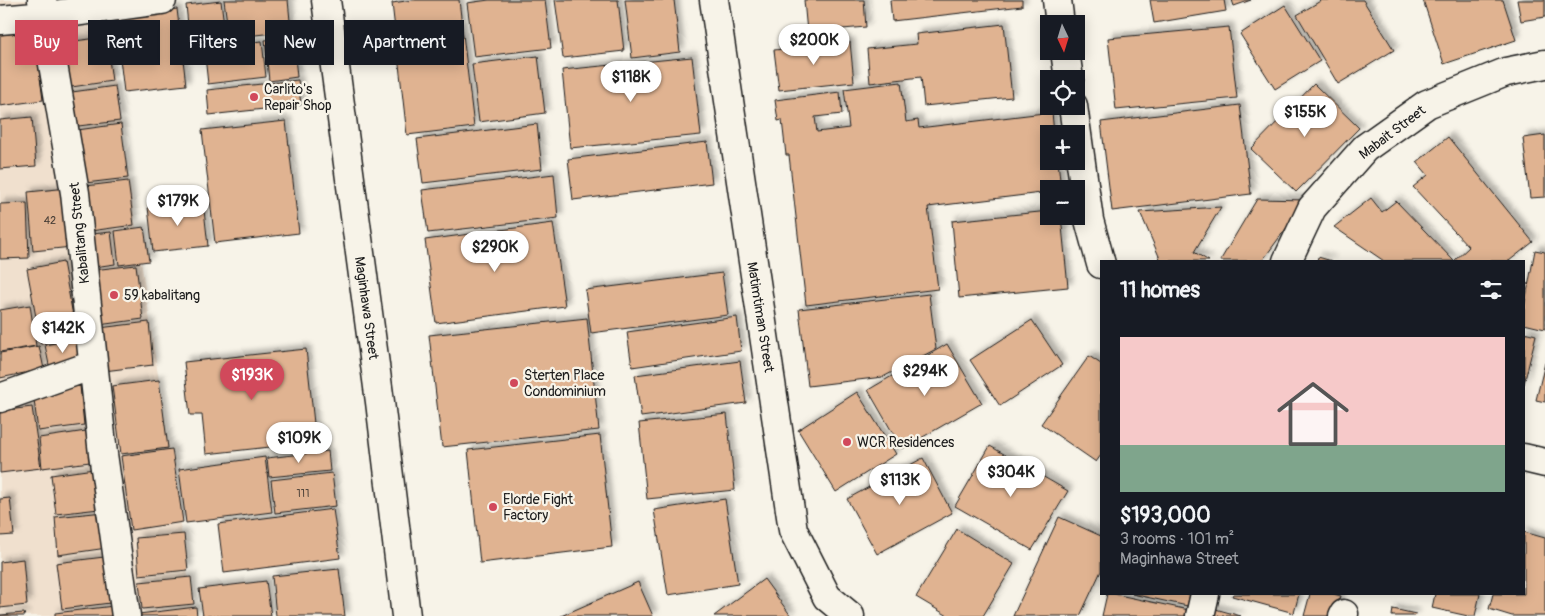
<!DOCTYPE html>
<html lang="en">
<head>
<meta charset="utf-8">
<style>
	:root { --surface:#171b24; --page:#20242c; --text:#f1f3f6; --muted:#9ea1a6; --line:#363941; --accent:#d1495b }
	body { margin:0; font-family:Pangolin,sans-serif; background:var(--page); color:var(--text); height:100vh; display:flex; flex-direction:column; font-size:19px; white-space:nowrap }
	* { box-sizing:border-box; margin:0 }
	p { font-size:16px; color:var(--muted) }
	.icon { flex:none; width:28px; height:28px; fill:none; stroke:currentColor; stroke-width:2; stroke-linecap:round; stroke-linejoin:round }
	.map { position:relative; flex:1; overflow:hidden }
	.panel { position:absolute; left:1100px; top:260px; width:425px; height:335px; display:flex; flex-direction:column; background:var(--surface); border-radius:0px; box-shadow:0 2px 12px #0003 }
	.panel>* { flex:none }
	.hud { position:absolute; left:15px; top:20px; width:475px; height:45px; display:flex; gap:10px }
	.needle { width:32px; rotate:176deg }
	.buttons { position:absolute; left:1040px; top:15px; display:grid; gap:10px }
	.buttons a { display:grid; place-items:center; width:45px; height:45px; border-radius:0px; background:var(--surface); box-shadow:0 2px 12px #0003; font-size:25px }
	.price { position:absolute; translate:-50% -42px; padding:0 11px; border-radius:18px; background:#fff; color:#222; font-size:16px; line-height:32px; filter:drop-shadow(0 1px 2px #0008) }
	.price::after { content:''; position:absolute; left:50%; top:30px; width:15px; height:11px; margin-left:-8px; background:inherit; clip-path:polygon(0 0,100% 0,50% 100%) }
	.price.selected { background:var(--accent); color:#fff }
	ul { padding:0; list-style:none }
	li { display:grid; align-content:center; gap:10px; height:265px; padding:0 20px }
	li+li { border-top:1px solid var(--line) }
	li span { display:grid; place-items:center; height:155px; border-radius:0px; color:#555 }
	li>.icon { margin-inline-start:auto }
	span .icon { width:90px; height:90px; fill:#fffc; stroke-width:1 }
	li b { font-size:21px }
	h2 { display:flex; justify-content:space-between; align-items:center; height:60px; padding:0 20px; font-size:21px }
	.tag { padding:0 18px; border-radius:0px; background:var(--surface); box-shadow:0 2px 12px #0003; font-size:18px; line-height:45px }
	.tag.selected { background:var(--accent); color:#fff }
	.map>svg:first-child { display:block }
	.built { fill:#f0e0ce }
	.building { fill:#e0b391; stroke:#1c1c1c; filter:url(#shadow) }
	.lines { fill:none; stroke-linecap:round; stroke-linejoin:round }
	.minor-casing { stroke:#1c1c1c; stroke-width:31 }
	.minor { stroke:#f7f3e8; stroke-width:28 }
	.poi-dot { fill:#d1495b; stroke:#f7f3e8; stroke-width:2 }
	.labels { text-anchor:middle; stroke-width:4.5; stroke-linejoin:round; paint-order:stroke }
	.number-label { font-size:11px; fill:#4d4239 }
	.poi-label { font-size:14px; fill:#1c1c1c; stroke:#f7f3e8; text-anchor:start }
	.street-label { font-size:14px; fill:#1c1c1c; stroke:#f7f3e8 }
</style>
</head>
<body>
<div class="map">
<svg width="1545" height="616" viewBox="0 0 1545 616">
	<defs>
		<filter id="shadow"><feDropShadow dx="4.5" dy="-4.5" stdDeviation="2.5" flood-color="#0004"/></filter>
	</defs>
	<rect width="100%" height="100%" fill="#f7f3e8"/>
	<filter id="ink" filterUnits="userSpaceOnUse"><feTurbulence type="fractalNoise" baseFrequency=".02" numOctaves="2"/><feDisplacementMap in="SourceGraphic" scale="10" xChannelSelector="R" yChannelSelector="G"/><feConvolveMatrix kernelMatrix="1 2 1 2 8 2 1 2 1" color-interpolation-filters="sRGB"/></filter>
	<g filter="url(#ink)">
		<path class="built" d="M 0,0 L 102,0 L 194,616 L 0,616 Z"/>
		<path class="building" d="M 224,0 L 288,0 L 291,31 L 229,38 Z
			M 413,0 L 459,0 L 474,127 L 407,135 L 392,3 Z
			M 489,0 L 545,0 L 551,48 L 474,57 L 467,3 Z
			M 555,0 L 618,0 L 624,51 L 563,58 Z
			M 625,0 L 674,0 L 680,52 L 632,58 Z
			M 804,0 L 864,0 L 866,27 L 807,32 Z
			M 890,0 L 1022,0 L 1022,6 L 892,21 Z
			M 1150,0 L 1224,0 L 1226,11 L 1154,23 Z
			M 1232,0 L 1251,0 L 1234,6 Z
			M 1322,0 L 1363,0 L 1394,50 L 1338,84 L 1297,15 Z
			M 1423,0 L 1503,0 L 1516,40 L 1444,64 Z
			M 1517,0 L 1545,0 L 1545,17 L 1521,21 Z
			M 221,1 L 226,41 L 190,45 L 186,5 Z
			M 1285,5 L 1320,61 L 1275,89 L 1240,34 Z
			M 177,9 L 186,85 L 124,92 L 115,17 Z
			M 1004,24 L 1012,97 L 924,106 L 921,77 L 870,83 L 867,49 L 917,44 L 916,34 Z
			M 1229,27 L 1237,98 L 1116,110 L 1108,38 Z
			M 34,31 L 43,100 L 0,106 L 0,35 Z
			M 106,37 L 112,81 L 65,88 L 59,43 Z
			M 293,37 L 297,77 L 269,81 L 265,40 Z
			M 262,41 L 266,77 L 208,84 L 204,47 Z
			M 850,42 L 854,82 L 779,90 L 774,50 Z
			M 538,56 L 545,113 L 479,122 L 472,64 Z
			M 692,57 L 701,135 L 570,148 L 562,70 Z
			M 298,80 L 301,105 L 209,115 L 207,90 Z
			M 901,82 L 906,122 L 918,120 L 919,128 L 1052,112 L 1054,134 L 1049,134 L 1049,161 L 1058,161 L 1061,189 L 1049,189 L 1049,192 L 928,207 L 938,289 L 806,305 L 789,155 L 786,155 L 782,120 L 778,121 L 775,100 L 840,92 L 842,114 L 815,117 L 817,132 L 849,128 L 844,89 Z
			M 1314,84 L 1359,128 L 1296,192 L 1251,149 Z
			M 115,86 L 120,121 L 70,127 L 65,93 Z
			M 1240,105 L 1251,194 L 1112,211 L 1101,122 Z
			M 32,117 L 36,166 L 0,169 L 0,120 Z
			M 286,121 L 299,233 L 215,243 L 202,130 Z
			M 121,124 L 128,178 L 77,184 L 70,131 Z
			M 537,124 L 542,169 L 423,183 L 417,139 Z
			M 1545,135 L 1545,197 L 1530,198 L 1523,138 Z
			M 1448,137 L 1533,242 L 1509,261 L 1384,261 L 1334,227 L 1371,198 L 1382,212 L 1396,201 L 1454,261 L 1469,247 L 1413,187 L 1428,175 L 1417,162 Z
			M 707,142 L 712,183 L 573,200 L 568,159 Z
			M 554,174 L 558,218 L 428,233 L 422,190 Z
			M 128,181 L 134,225 L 83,232 L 77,187 Z
			M 68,188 L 72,247 L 33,251 L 28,192 Z
			M 1257,199 L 1307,200 L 1262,261 L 1220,261 Z
			M 203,201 L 208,246 L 153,252 L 148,207 Z
			M 27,203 L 29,258 L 0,259 L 0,204 Z
			M 1221,207 L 1194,252 L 1209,261 L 1161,261 L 1140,212 Z
			M 1049,211 L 1049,216 L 1061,216 L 1068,287 L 959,298 L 952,221 Z
			M 553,223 L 565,306 L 436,323 L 425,240 Z
			M 144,227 L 149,261 L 119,265 L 115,231 Z
			M 111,232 L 115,264 L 87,268 L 83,235 Z
			M 1535,250 L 1545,252 L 1545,329 L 1524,324 L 1524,308 Z
			M 1318,257 L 1332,261 L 1317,261 Z
			M 63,262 L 77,337 L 41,344 L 27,269 Z
			M 136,265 L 143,319 L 91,326 L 84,271 Z
			M 722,273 L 728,315 L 591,333 L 585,290 Z
			M 929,294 L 936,349 L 883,377 L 808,386 L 799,309 Z
			M 30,305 L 36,346 L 0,352 L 0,310 Z
			M 737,317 L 741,351 L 632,367 L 627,332 Z
			M 587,318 L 599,430 L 442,447 L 429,335 Z
			M 1032,320 L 1062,365 L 1000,406 L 970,360 Z
			M 149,322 L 153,365 L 104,371 L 99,328 Z
			M 1524,332 L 1536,335 L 1524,384 Z
			M 76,339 L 81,363 L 50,370 L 45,345 Z
			M 947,344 L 982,403 L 902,449 L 868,390 Z
			M 39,346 L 44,369 L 0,378 L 0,353 Z
			M 306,349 L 316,442 L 206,454 L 202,415 L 190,415 L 184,362 Z
			M 1089,356 L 1101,364 L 1101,455 L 1096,462 L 1041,424 Z
			M 740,361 L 746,403 L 641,417 L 635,375 Z
			M 1545,363 L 1545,402 L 1536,400 Z
			M 159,380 L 168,448 L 121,454 L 112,386 Z
			M 80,386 L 84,425 L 38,431 L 33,392 Z
			M 857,392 L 896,454 L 836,492 L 798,430 Z
			M 32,407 L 41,468 L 0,473 L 0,411 Z
			M 727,414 L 735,490 L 647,499 L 639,423 Z
			M 86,431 L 90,462 L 42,468 L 39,438 Z
			M 600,435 L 612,547 L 480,563 L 468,450 Z
			M 990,446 L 1068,491 L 1032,550 L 955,506 Z
			M 172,449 L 183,522 L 131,530 L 121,456 Z
			M 328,451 L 330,471 L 269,477 L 267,458 Z
			M 265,457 L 272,512 L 186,523 L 179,469 Z
			M 923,458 L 952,513 L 877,554 L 847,499 Z
			M 94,469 L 99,509 L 56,514 L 51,475 Z
			M 332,473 L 336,506 L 275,513 L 271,480 Z
			M 10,498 L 14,535 L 0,536 L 0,499 Z
			M 725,499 L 738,584 L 668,595 L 654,510 Z
			M 333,509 L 340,558 L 224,573 L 218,524 Z
			M 104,512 L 107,548 L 58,555 L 55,517 Z
			M 1059,517 L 1101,536 L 1101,571 L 1080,616 L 1013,616 Z
			M 957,529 L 1014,564 L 983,616 L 948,616 L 916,597 Z
			M 1524,532 L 1545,538 L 1545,616 L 1512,616 L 1489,609 L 1493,594 L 1524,594 Z
			M 184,534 L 188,570 L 139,575 L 136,538 Z
			M 112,556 L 118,602 L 62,609 L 56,563 Z
			M 23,559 L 27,605 L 0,608 L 0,562 Z
			M 339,569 L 345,616 L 276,616 L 272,576 Z
			M 191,577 L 194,604 L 142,609 L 139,582 Z
			M 764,579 L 791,616 L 714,616 Z
			M 266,581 L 271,616 L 203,616 L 199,589 Z
			M 638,582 L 653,616 L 561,616 Z
			M 1107,594 L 1114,594 L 1189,610 L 1188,616 L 1102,616 Z
			M 1132,594 L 1195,594 L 1192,607 Z
			M 1233,594 L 1299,594 L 1294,613 L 1232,596 Z
			M 1310,594 L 1333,594 L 1341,596 L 1335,616 L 1304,616 Z
			M 1435,594 L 1480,594 L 1475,616 L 1468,616 L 1432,608 Z
			M 114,606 L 116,616 L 55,616 L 55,613 Z
			M 196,607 L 197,616 L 139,616 L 139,614 Z
			M 1208,607 L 1241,616 L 1206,616 Z
			M 1393,609 L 1416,614 L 1415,616 L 1392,616 Z
			M 24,613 L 25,616 L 0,616 L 0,615 Z"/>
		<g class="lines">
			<g class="minor-casing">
				<path id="minor" d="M 42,0 L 75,193 L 103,454 L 126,616
					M 326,0 L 380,402 L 406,616
					M 714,0 L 793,530 L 827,597 L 850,616
					M 1057,0 L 1060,24
					M 0,20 L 46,16 L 162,0
					M 1065,51 L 1069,79
					M 1073,106 L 1089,220 L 1101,264
					M 1287,261 L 1312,208 L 1365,148 L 1427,104 L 1506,72 L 1545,64
					M 0,398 L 93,365
					M 1524,458 L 1545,463
					M 1200,616 L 1205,594
					M 1343,616 L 1344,614"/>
			</g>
			<use href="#minor" class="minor"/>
		</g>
	</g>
	<g class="poi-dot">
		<circle cx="254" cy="97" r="5"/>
		<circle cx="114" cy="295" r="5"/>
		<circle cx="514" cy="383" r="5"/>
		<circle cx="847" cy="442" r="5"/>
		<circle cx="493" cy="507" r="5"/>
	</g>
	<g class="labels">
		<g class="number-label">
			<text x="50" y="224">42</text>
			<text x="303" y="497">111</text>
		</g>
		<g class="poi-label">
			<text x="264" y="94">Carlito's<tspan x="264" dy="16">Repair Shop</tspan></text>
			<text x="124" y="300">59 kabalitang</text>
			<text x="524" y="380">Sterten Place<tspan x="524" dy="16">Condominium</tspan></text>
			<text x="857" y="447">WCR Residences</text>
			<text x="503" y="504">Elorde Fight<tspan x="503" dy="16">Factory</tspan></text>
		</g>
		<g class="street-label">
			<text transform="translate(1392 132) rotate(-37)" y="5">Mabait Street</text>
			<text transform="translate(79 233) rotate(-96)" y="5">Kabalitang Street</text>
			<text transform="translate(367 308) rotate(82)" y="5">Maginhawa Street</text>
			<text transform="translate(761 317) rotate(81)" y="5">Matimtiman Street</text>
		</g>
	</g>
</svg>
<div class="buttons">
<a><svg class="needle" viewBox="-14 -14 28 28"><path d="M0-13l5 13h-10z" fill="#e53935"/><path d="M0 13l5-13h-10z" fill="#9ea1a6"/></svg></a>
<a><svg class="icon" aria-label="locate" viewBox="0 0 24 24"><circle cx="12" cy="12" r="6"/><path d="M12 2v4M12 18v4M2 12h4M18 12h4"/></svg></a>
<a>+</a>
<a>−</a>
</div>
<b class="price" style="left:814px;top:66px">$200K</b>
<b class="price" style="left:631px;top:103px">$118K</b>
<b class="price" style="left:1305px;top:138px">$155K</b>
<b class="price" style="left:178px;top:227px">$179K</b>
<b class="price" style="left:495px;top:273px">$290K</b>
<b class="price" style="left:63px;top:354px">$142K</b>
<b class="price" style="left:925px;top:397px">$294K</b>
<b class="price selected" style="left:252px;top:401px">$193K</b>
<b class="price" style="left:299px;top:464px">$109K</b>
<b class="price" style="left:1011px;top:498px">$304K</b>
<b class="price" style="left:900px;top:506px">$113K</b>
<div class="hud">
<a class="tag selected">Buy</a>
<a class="tag">Rent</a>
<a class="tag">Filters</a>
<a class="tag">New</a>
<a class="tag">Apartment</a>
</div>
<section class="panel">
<h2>11 homes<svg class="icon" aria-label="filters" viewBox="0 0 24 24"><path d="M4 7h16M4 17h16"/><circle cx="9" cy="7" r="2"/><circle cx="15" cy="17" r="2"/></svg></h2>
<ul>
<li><span style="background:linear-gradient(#f6c9c9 70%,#7fa58c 0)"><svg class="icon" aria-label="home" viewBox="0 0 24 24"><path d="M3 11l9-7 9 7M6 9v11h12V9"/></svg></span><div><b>$193,000</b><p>3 rooms · 101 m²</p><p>Maginhawa Street</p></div></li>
</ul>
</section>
</div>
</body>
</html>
